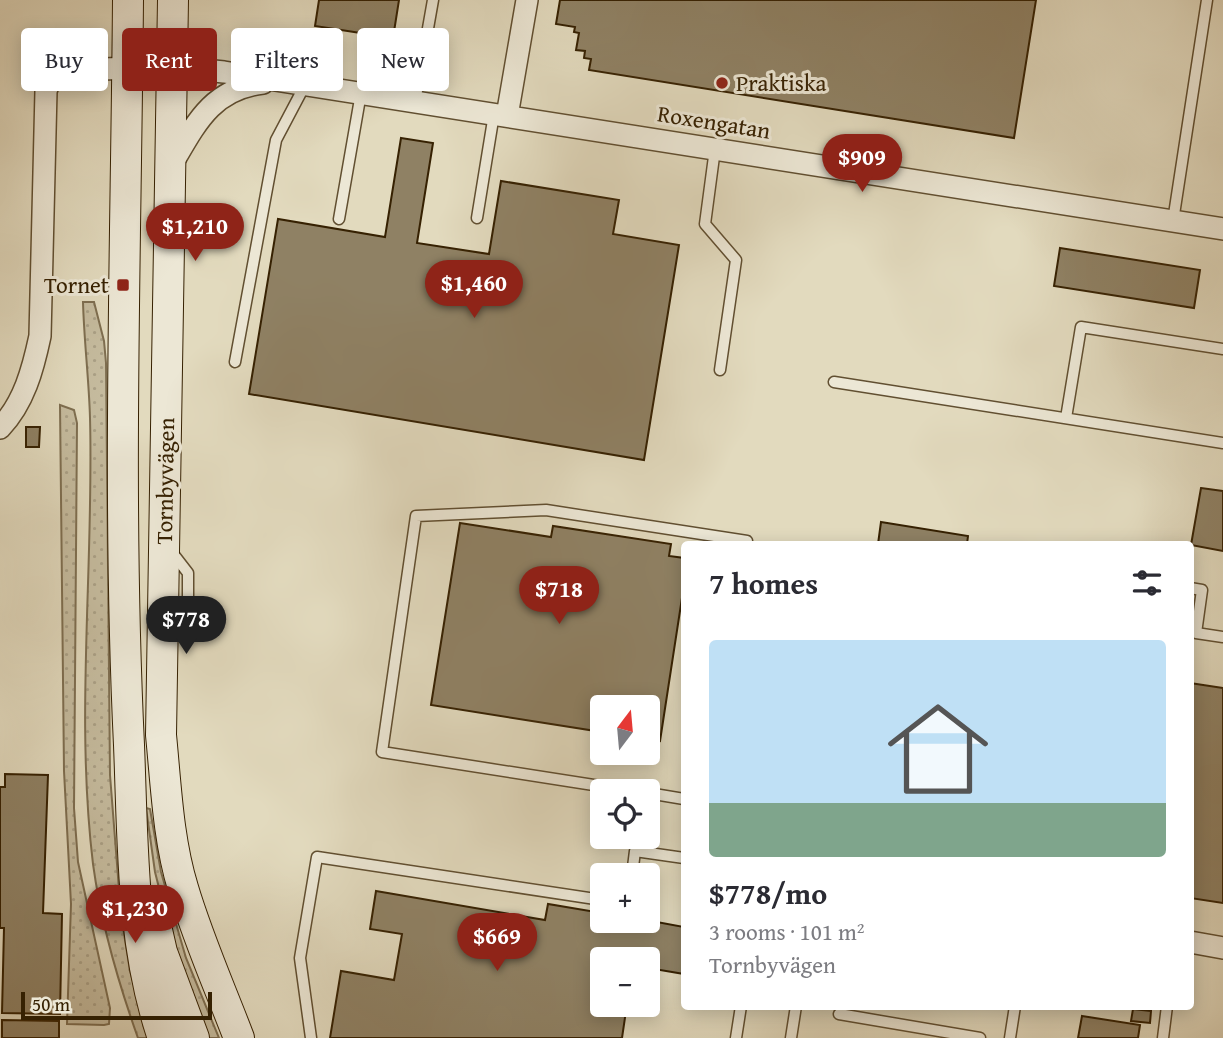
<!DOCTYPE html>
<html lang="en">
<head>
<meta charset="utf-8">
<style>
	:root { --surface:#fff; --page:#f2f2f3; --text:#2b2b33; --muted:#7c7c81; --line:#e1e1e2; --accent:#8f2418 }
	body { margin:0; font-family:"Gentium Book Plus",serif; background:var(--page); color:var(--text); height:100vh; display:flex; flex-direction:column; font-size:26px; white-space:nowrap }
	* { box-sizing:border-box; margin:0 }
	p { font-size:23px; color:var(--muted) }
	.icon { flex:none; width:38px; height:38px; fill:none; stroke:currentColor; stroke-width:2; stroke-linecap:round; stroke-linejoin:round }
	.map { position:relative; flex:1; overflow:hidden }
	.side { position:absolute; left:681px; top:541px; width:513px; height:469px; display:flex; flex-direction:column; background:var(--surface); border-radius:7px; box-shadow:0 4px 18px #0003 }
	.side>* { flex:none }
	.hud { position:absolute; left:21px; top:28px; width:555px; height:63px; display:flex; gap:14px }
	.needle { width:46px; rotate:16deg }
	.buttons { position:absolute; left:590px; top:695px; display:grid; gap:14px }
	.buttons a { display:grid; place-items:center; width:70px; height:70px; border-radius:7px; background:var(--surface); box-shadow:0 4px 18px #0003; font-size:35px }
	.scale { position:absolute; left:21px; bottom:18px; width:191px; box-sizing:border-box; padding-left:7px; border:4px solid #362102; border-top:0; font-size:19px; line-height:24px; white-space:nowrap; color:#362102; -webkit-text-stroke:5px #ece7d5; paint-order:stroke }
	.price { position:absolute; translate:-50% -60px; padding:0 16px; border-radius:24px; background:var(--accent); color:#fff; font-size:23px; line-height:46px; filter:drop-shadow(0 2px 4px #0008) }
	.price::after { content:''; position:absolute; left:50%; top:42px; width:21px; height:16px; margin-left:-10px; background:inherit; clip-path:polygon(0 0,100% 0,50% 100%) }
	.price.on { background:#222; color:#fff }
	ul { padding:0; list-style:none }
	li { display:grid; align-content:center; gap:14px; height:371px; padding:0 28px }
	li+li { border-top:2px solid var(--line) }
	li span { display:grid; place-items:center; height:217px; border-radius:7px; color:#555 }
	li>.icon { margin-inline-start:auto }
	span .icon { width:126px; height:126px; fill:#fffc; stroke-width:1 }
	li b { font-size:30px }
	h2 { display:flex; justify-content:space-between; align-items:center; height:84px; padding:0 28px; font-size:30px }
	.chip { padding:0 24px; border-radius:7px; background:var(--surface); box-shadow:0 4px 18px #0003; font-size:24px; line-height:63px }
	.chip.on { background:var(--accent); color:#fff }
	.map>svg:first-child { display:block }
	.grass { fill:url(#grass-dots); stroke:#7e6e50; stroke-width:2 }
	.building { fill:#8f8164; stroke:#362102; stroke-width:2 }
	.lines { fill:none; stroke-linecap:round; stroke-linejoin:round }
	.lane-casing { stroke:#614f31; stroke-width:13 }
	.street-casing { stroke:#614f31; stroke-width:24 }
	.secondary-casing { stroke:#362102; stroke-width:32 }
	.lane { stroke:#ece7d5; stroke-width:10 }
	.street { stroke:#ece7d5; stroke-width:21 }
	.secondary { stroke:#ece7d5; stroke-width:30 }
	.poi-dot { fill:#8f2418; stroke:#ece7d5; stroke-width:2.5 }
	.labels { text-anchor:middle; stroke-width:6; stroke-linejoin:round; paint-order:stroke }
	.poi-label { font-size:23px; fill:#362102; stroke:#ece7d5; text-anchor:start }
	.street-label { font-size:23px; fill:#362102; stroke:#ece7d5 }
</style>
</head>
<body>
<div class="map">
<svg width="1223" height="1038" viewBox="0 0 1223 1038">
	<defs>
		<pattern id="grass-dots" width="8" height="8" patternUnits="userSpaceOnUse" patternTransform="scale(1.75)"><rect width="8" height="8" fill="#c5bb9e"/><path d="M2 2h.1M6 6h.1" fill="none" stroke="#aaa086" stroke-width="1.8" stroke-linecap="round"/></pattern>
	</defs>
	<rect width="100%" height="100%" fill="#e2dabe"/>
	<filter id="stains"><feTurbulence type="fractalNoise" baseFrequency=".00286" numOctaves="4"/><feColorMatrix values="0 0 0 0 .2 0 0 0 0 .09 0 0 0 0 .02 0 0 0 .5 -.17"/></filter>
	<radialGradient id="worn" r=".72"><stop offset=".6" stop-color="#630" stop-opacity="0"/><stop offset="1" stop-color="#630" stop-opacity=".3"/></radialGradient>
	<path class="grass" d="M 83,302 L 94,302 L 104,341 L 106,363 L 110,775 L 121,915 L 130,971 L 149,1038 L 138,1038 C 118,982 101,923 93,864 C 75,716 94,566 90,418 C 89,380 84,341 83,302 Z
		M 60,405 L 74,410 L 77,423 L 74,808 L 78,862 L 110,1008 L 109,1024 L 104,1025 L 67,1024 L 71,904 L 64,771 Z
		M 146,808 L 150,809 L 161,872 L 186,958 L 219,1038 L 206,1038 L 177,959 L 155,872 Z"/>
	<path class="building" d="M 319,0 L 399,0 L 393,38 L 315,26 Z
		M 560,0 L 1036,0 L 1014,138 L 589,70 L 591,59 L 584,58 L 585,51 L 576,50 L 579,33 L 574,32 L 575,27 L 556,24 Z
		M 401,138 L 433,143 L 417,243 L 489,254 L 501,181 L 619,200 L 613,234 L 679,245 L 644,460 L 249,394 L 278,219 L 385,237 Z
		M 1060,248 L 1200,270 L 1194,308 L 1054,286 Z
		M 26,427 L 40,427 L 39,447 L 26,447 Z
		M 1201,488 L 1223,491 L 1223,551 L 1191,545 Z
		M 881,522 L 968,536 L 967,544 L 878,544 Z
		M 460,523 L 551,537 L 553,526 L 671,544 L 669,556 L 684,558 L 684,585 L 660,741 L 648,739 L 648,707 L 602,707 L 602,732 L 431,705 Z
		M 1190,683 L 1223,688 L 1223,903 L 1190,898 Z
		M 5,774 L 48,775 L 43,913 L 62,914 L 60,1014 L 2,1013 L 4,928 L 0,928 L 0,787 L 5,787 Z
		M 376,891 L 545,920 L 548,904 L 602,913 L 602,920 L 646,920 L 684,927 L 684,974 L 648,968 L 648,959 L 602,959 L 602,1004 L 627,1004 L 622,1038 L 330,1038 L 341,971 L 394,980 L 402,934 L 370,929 Z
		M 1133,1009 L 1151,1011 L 1150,1023 L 1131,1021 Z
		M 1082,1016 L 1140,1025 L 1138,1038 L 1078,1038 Z
		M 2,1020 L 59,1021 L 59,1038 L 2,1038 Z"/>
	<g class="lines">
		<g class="lane-casing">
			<path id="lane" d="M 415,102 L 433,0
				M 715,149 L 705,224 L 736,260 L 720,370
				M 477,218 L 494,114
				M 339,219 L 361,93
				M 1173,221 L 1207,0
				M 235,362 L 276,140 L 305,85
				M 834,382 L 1223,443
				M 1066,418 L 1081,327 L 1223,349
				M 1190,588 L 1202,590 L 1196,633 L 1223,637
				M 170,636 L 188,610 L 188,573 L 171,551
				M 632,791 L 382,752 L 416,516 L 546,510 L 747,541 L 746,544
				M 648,793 L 684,799
				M 632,875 L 635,851 L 684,858
				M 839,1014 L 980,1038
				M 311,1038 L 300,958 L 317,857 L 602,900
				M 736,1038 L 741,1006
				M 791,1038 L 796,1006
				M 1010,1038 L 1015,1006
				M 1163,1038 L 1167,1006"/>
		</g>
		<g class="street-casing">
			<path id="street" d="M 507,116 L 527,0
				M 172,164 C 196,123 212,89 263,83
				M 0,428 C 24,403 33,369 40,336 L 46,91 C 50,79 54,74 66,70 L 173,67 L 224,72 L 1223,229
				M 1190,942 L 1223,948"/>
		</g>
		<g class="secondary-casing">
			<path id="secondary" d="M 128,0 C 126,248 117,497 129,745 C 133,842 131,945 163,1038
				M 173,0 L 161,735 C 166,785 168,839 183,888 C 198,939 220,988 239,1038
				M 154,917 L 162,952 L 194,1038"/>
		</g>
		<use href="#lane" class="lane"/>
		<use href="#street" class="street"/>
		<use href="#secondary" class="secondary"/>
	</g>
	<g class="poi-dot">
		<circle cx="722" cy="83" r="7"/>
		<rect x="116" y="278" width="14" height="14" rx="3.5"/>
	</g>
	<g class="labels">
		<g class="poi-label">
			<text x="736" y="91">Praktiska</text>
			<text x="109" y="293" text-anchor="end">Tornet</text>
		</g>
		<g class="street-label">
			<text transform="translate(714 122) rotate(9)" y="8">Roxengatan</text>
			<text transform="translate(165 481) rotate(-89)" y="8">Tornbyvägen</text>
		</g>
	</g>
	<rect width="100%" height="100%" filter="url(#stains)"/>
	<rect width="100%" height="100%" fill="url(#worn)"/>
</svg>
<div class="buttons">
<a><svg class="needle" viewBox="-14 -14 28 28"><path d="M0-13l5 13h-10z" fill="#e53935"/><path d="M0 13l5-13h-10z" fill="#7c7c81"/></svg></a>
<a><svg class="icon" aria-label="locate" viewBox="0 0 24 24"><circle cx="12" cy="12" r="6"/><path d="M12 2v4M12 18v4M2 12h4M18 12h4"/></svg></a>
<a>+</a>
<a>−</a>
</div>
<div class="scale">50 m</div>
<b class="price" style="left:862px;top:194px">$909</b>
<b class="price" style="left:195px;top:263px">$1,210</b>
<b class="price" style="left:474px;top:320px">$1,460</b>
<b class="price" style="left:559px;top:626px">$718</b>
<b class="price on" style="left:186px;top:656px">$778</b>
<b class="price" style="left:135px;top:945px">$1,230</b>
<b class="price" style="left:497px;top:973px">$669</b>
<div class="hud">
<a class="chip">Buy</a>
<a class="chip on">Rent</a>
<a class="chip">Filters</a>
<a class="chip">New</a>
</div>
<section class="side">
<h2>7 homes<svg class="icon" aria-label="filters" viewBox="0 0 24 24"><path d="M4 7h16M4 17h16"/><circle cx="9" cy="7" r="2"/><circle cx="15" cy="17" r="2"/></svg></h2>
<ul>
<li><span style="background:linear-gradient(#bfe0f5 75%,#7fa58c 0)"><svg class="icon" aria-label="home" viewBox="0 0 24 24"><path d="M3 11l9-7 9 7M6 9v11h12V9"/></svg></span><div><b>$778/mo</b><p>3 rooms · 101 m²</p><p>Tornbyvägen</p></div></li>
</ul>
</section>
</div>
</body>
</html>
